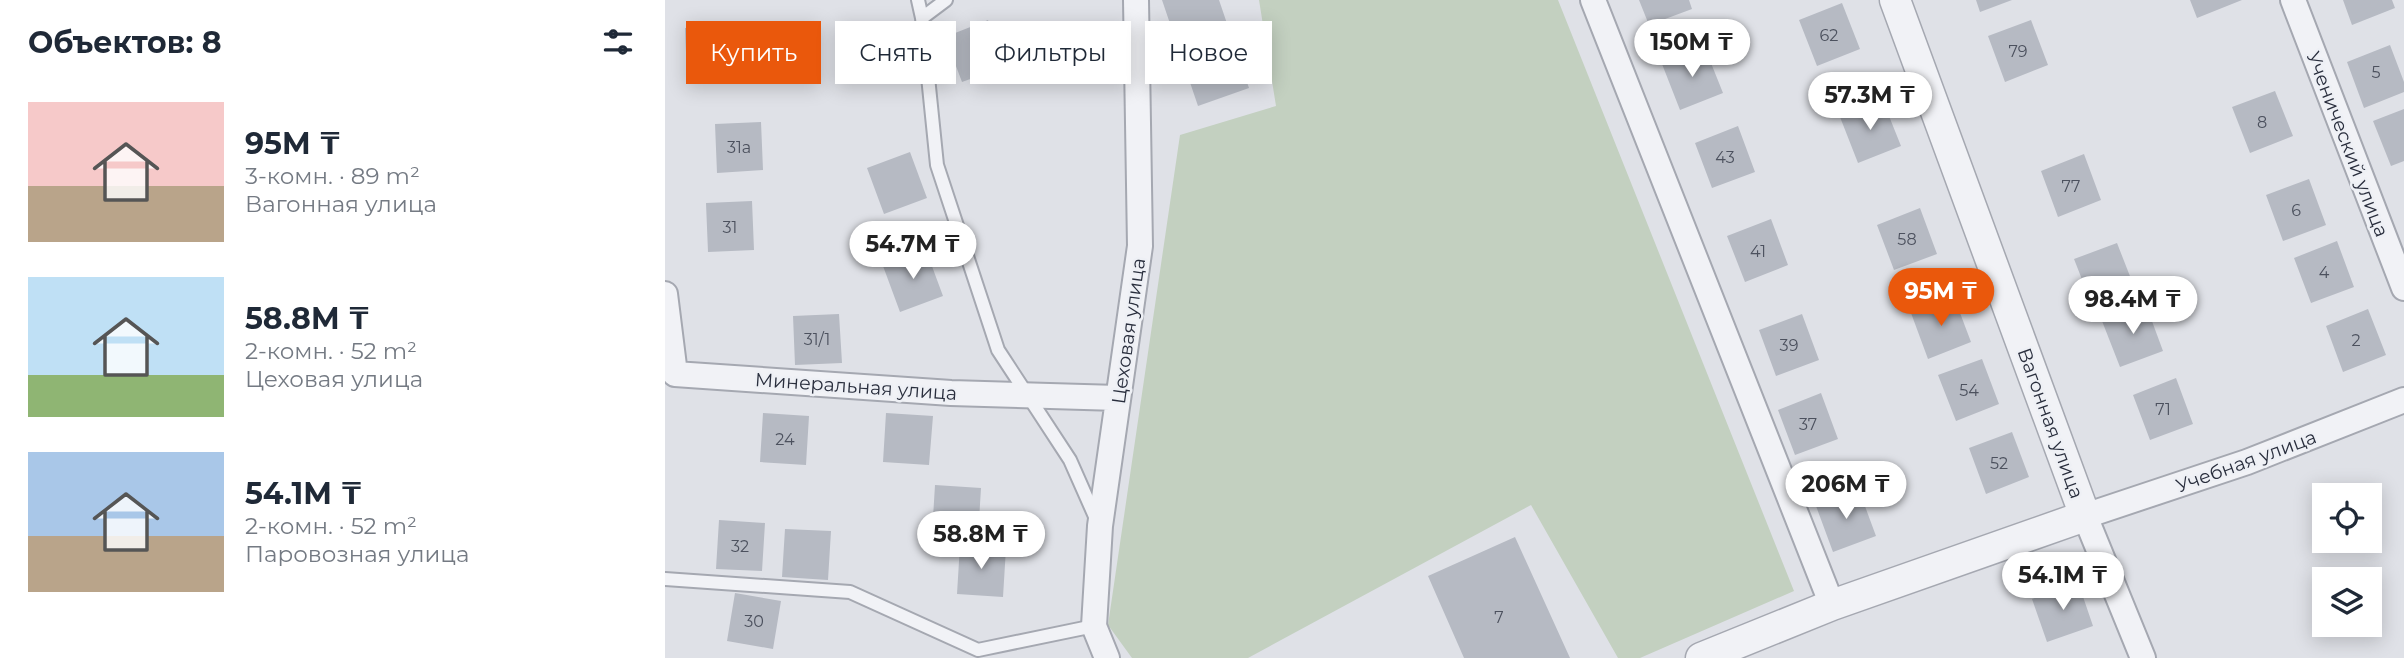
<!DOCTYPE html>
<html lang="ru">
<head>
<meta charset="utf-8">
<style>
	:root { --surface:#fff; --page:#f6f6f7; --text:#1f2937; --muted:#747a83; --accent:#ea580c }
	body { margin:0; font-family:Montserrat,sans-serif; background:var(--page); color:var(--text); height:100vh; display:flex; flex-direction:column; font-size:26px; white-space:nowrap }
	* { box-sizing:border-box; margin:0 }
	p { font-size:23px; color:var(--muted) }
	.icon { flex:none; width:38px; height:38px; fill:none; stroke:currentColor; stroke-width:2; stroke-linecap:round; stroke-linejoin:round }
	.map { position:relative; flex:1; overflow:hidden }
	.sheet { display:flex; flex-direction:column; background:var(--surface); width:665px }
	.sheet>* { flex:none }
	.guide { position:absolute; left:21px; top:21px; width:665px; height:63px; display:flex; gap:14px }
	.fabs { position:absolute; left:1647px; top:483px; display:grid; gap:14px }
	.fabs a { display:grid; place-items:center; width:70px; height:70px; border-radius:0px; background:var(--surface); box-shadow:0 4px 18px #0003; font-size:35px }
	.price { position:absolute; translate:-50% -60px; padding:0 16px; border-radius:24px; background:#fff; color:#222; font-size:23px; line-height:46px; filter:drop-shadow(0 2px 4px #0008) }
	.price::after { content:''; position:absolute; left:50%; top:42px; width:21px; height:16px; margin-left:-10px; background:inherit; clip-path:polygon(0 0,100% 0,50% 100%) }
	.price.on { background:var(--accent); color:#fff }
	ul { padding:0; list-style:none }
	li { display:flex; align-items:center; gap:21px; height:175px; padding:0 28px }
	li span { display:grid; place-items:center; flex:none; width:196px; height:140px; border-radius:0px; color:#555 }
	li>.icon { margin-inline-start:auto }
	span .icon { width:84px; height:84px; fill:#fffc; stroke-width:1 }
	li b { font-size:30px }
	h2 { display:flex; justify-content:space-between; align-items:center; height:84px; padding:0 28px; font-size:30px }
	.pill { padding:0 24px; border-radius:0px; background:var(--surface); box-shadow:0 4px 18px #0003; font-size:24px; line-height:63px }
	.pill.on { background:var(--accent); color:#fff }
	main { display:flex; flex:1; min-height:0 }
	.map>svg:first-child { display:block }
	.green { fill:#c3d0c0 }
	.building { fill:#b6bac3 }
	.lines { fill:none; stroke-linecap:round; stroke-linejoin:round }
	.service-casing { stroke:#a5a8b1; stroke-width:16 }
	.minor-casing { stroke:#a5a8b1; stroke-width:28 }
	.tertiary-casing { stroke:#a5a8b1; stroke-width:33 }
	.service { stroke:#f1f2f6; stroke-width:12 }
	.minor { stroke:#f1f2f6; stroke-width:24 }
	.tertiary { stroke:#f1f2f6; stroke-width:30 }
	.labels { text-anchor:middle; stroke-width:5; stroke-linejoin:round; paint-order:stroke }
	.number-label { font-size:16px; fill:#4c515e }
	.street-label { font-size:19px; fill:#292e3d; stroke:#eef0f5 }
</style>
</head>
<body>
<main>
<section class="sheet">
<h2>Объектов: 8<svg class="icon" aria-label="filters" viewBox="0 0 24 24"><path d="M4 7h16M4 17h16"/><circle cx="9" cy="7" r="2"/><circle cx="15" cy="17" r="2"/></svg></h2>
<ul>
<li><span style="background:linear-gradient(#f6c9c9 60%,#b9a48a 0)"><svg class="icon" aria-label="home" viewBox="0 0 24 24"><path d="M3 11l9-7 9 7M6 9v11h12V9"/></svg></span><div><b>95M ₸</b><p>3-комн. · 89 m²</p><p>Вагонная улица</p></div></li>
<li><span style="background:linear-gradient(#bfe0f5 70%,#8fb573 0)"><svg class="icon" aria-label="home" viewBox="0 0 24 24"><path d="M3 11l9-7 9 7M6 9v11h12V9"/></svg></span><div><b>58.8M ₸</b><p>2-комн. · 52 m²</p><p>Цеховая улица</p></div></li>
<li><span style="background:linear-gradient(#a9c7e8 60%,#b9a48a 0)"><svg class="icon" aria-label="home" viewBox="0 0 24 24"><path d="M3 11l9-7 9 7M6 9v11h12V9"/></svg></span><div><b>54.1M ₸</b><p>2-комн. · 52 m²</p><p>Паровозная улица</p></div></li>
</ul>
</section>
<div class="map">
<svg width="1739" height="658" viewBox="0 0 1739 658">
	<rect width="100%" height="100%" fill="#dfe1e7"/>
	<path class="green" d="M 594,0 L 893,0 L 1129,591 L 975,658 L 953,658 L 866,505 L 583,658 L 467,658 L 443,625 L 515,135 L 611,106 Z"/>
	<path class="building" d="M 497,0 L 554,0 L 584,88 L 533,106 Z
		M 974,0 L 1024,0 L 1027,9 L 984,25 Z
		M 1311,0 L 1347,0 L 1315,12 Z
		M 1525,0 L 1577,0 L 1532,18 Z
		M 1678,0 L 1727,0 L 1730,8 L 1687,25 Z
		M 1177,3 L 1195,49 L 1152,66 L 1134,20 Z
		M 323,20 L 341,66 L 297,82 L 280,37 Z
		M 1366,20 L 1383,65 L 1340,82 L 1323,36 Z
		M 66,26 L 68,75 L 22,77 L 20,28 Z
		M 1725,45 L 1739,82 L 1739,92 L 1699,108 L 1682,62 Z
		M 1040,48 L 1058,93 L 1015,110 L 997,64 Z
		M 1610,91 L 1628,136 L 1585,153 L 1567,107 Z
		M 1218,101 L 1236,146 L 1193,163 L 1175,117 Z
		M 1739,109 L 1739,161 L 1726,166 L 1708,121 Z
		M 96,122 L 98,170 L 52,173 L 50,124 Z
		M 1073,126 L 1090,172 L 1047,188 L 1030,143 Z
		M 245,152 L 262,198 L 219,214 L 202,168 Z
		M 1419,154 L 1436,200 L 1393,217 L 1376,171 Z
		M 1644,179 L 1661,225 L 1618,241 L 1601,195 Z
		M 87,201 L 89,250 L 43,252 L 41,203 Z
		M 1255,208 L 1272,254 L 1229,270 L 1212,225 Z
		M 1106,219 L 1123,265 L 1080,282 L 1062,236 Z
		M 1672,241 L 1689,287 L 1646,303 L 1629,258 Z
		M 1452,243 L 1470,289 L 1427,305 L 1409,259 Z
		M 261,250 L 278,296 L 235,312 L 218,266 Z
		M 1289,297 L 1306,342 L 1263,359 L 1246,313 Z
		M 1481,305 L 1498,351 L 1455,367 L 1437,321 Z
		M 1703,309 L 1721,355 L 1678,372 L 1661,326 Z
		M 174,314 L 177,363 L 130,365 L 128,316 Z
		M 1137,314 L 1154,360 L 1111,376 L 1094,330 Z
		M 1317,359 L 1334,404 L 1291,421 L 1273,375 Z
		M 1511,378 L 1528,424 L 1485,440 L 1468,395 Z
		M 1156,393 L 1173,439 L 1130,455 L 1113,410 Z
		M 98,413 L 144,416 L 141,465 L 95,462 Z
		M 221,413 L 268,416 L 264,465 L 218,462 Z
		M 1347,432 L 1364,477 L 1321,494 L 1304,448 Z
		M 270,485 L 316,488 L 313,537 L 267,534 Z
		M 1194,490 L 1211,536 L 1168,552 L 1151,506 Z
		M 54,520 L 100,523 L 97,571 L 51,569 Z
		M 120,529 L 166,531 L 163,580 L 117,577 Z
		M 850,537 L 905,658 L 799,658 L 763,576 Z
		M 295,545 L 341,548 L 338,597 L 292,594 Z
		M 1413,582 L 1428,626 L 1382,642 L 1367,599 Z
		M 70,593 L 116,601 L 108,649 L 62,641 Z"/>
	<g class="lines">
		<g class="service-casing">
			<path id="service" d="M 253,0 L 257,18
				M 281,0 L 257,18 L 272,165 L 333,350 L 405,460 L 432,521
				M 0,579 L 185,592 L 313,650 L 429,626"/>
		</g>
		<g class="minor-casing">
			<path id="minor" d="M 928,0 L 1167,605
				M 1628,0 L 1739,288
				M 0,294 L 10,374 L 286,393 L 453,398
				M 442,658 L 429,626 L 435,526 L 475,246 L 471,0
				M 1478,658 L 1420,516 L 1582,462 L 1739,400"/>
		</g>
		<g class="tertiary-casing">
			<path id="tertiary" d="M 1036,658 L 1167,605 L 1420,516 L 1230,0"/>
		</g>
		<use href="#service" class="service"/>
		<use href="#minor" class="minor"/>
		<use href="#tertiary" class="tertiary"/>
	</g>
	<g class="labels">
		<g class="number-label">
			<text x="1164" y="41">62</text>
			<text x="1353" y="57">79</text>
			<text x="1711" y="78">5</text>
			<text x="1597" y="128">8</text>
			<text x="74" y="153">31а</text>
			<text x="1060" y="163">43</text>
			<text x="1406" y="192">77</text>
			<text x="1631" y="216">6</text>
			<text x="65" y="233">31</text>
			<text x="1242" y="245">58</text>
			<text x="1093" y="257">41</text>
			<text x="1659" y="278">4</text>
			<text x="152" y="345">31/1</text>
			<text x="1691" y="346">2</text>
			<text x="1124" y="351">39</text>
			<text x="1304" y="396">54</text>
			<text x="1498" y="415">71</text>
			<text x="1143" y="430">37</text>
			<text x="120" y="445">24</text>
			<text x="1334" y="469">52</text>
			<text x="75" y="552">32</text>
			<text x="834" y="623">7</text>
			<text x="89" y="627">30</text>
		</g>
		<g class="street-label">
			<text transform="translate(1683 144) rotate(69)" y="7">Ученический улица</text>
			<text transform="translate(463 331) rotate(-82)" y="7">Цеховая улица</text>
			<text transform="translate(191 386) rotate(4)" y="7">Минеральная улица</text>
			<text transform="translate(1386 423) rotate(70)" y="7">Вагонная улица</text>
			<text transform="translate(1581 461) rotate(-20)" y="7">Учебная улица</text>
		</g>
	</g>
</svg>
<div class="fabs">
<a><svg class="icon" aria-label="locate" viewBox="0 0 24 24"><circle cx="12" cy="12" r="6"/><path d="M12 2v4M12 18v4M2 12h4M18 12h4"/></svg></a>
<a><svg class="icon" aria-label="layers" viewBox="0 0 24 24"><path d="M12 4l9 5-9 5-9-5zM3 14l9 5 9-5"/></svg></a>
</div>
<b class="price" style="left:1027px;top:79px">150M ₸</b>
<b class="price" style="left:1205px;top:132px">57.3M ₸</b>
<b class="price" style="left:248px;top:281px">54.7M ₸</b>
<b class="price on" style="left:1276px;top:328px">95M ₸</b>
<b class="price" style="left:1468px;top:336px">98.4M ₸</b>
<b class="price" style="left:1181px;top:521px">206M ₸</b>
<b class="price" style="left:316px;top:571px">58.8M ₸</b>
<b class="price" style="left:1398px;top:612px">54.1M ₸</b>
<div class="guide">
<a class="pill on">Купить</a>
<a class="pill">Снять</a>
<a class="pill">Фильтры</a>
<a class="pill">Новое</a>
</div>
</div>
</main>
</body>
</html>
